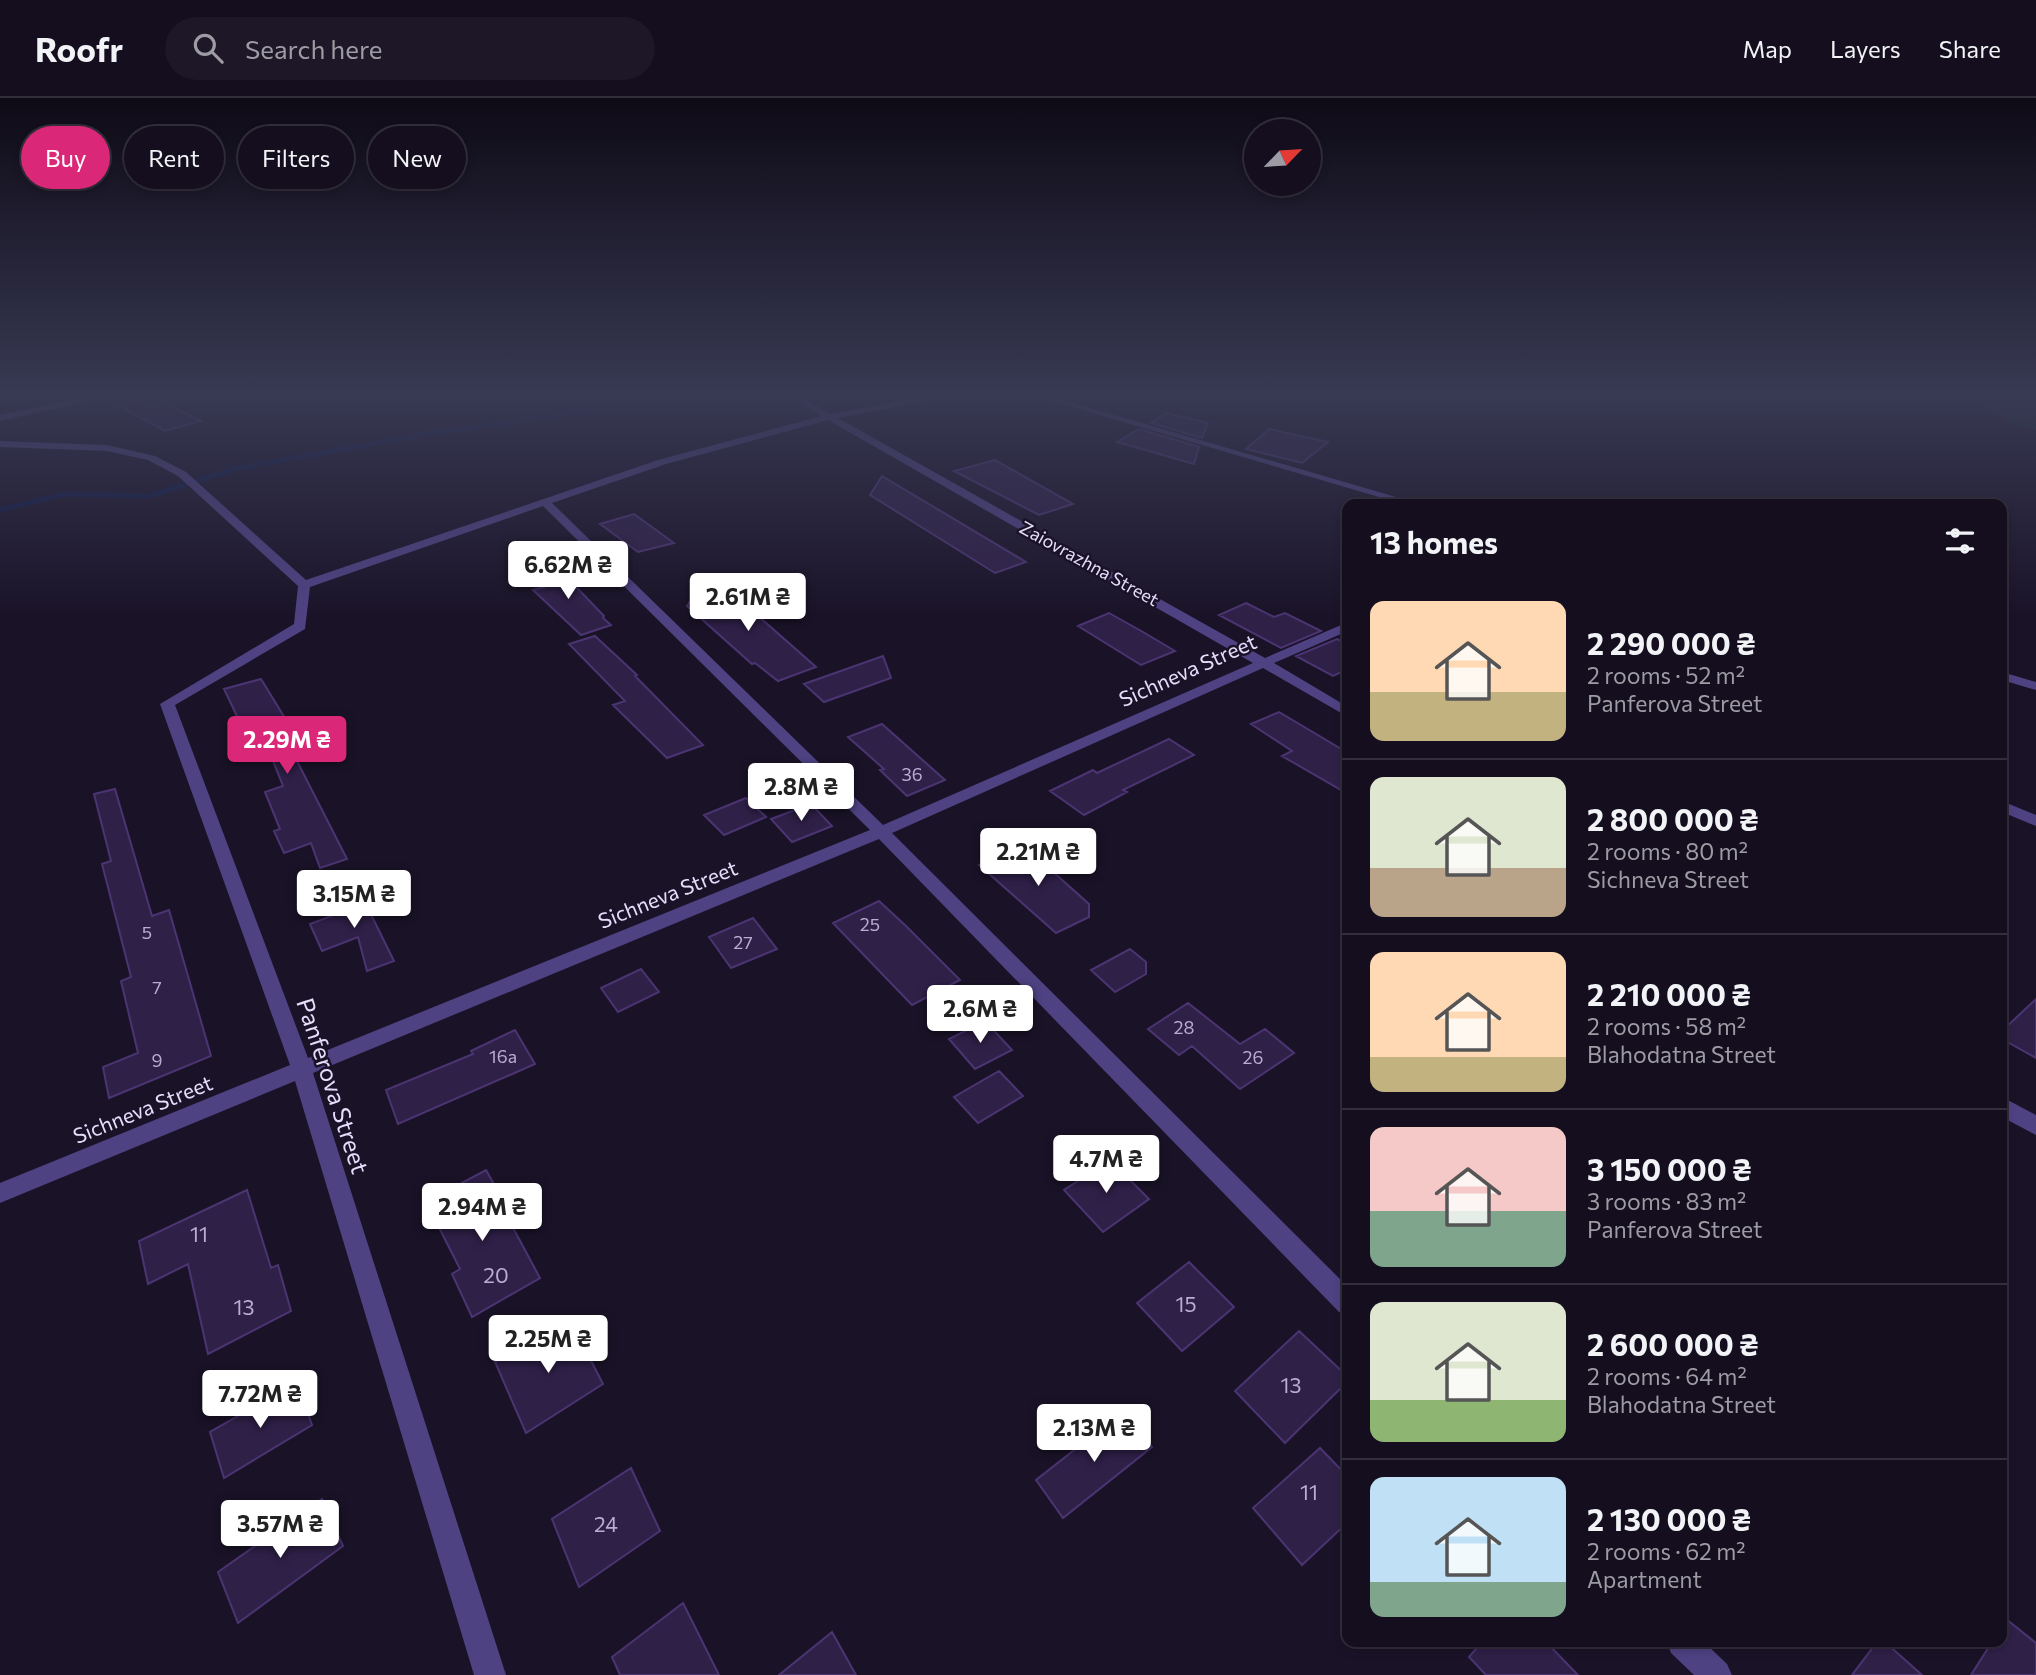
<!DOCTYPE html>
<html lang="en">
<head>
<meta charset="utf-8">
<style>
	:root { --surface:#140e1e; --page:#1d1727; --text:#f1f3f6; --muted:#9d9ca4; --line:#332e3c; --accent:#db2777 }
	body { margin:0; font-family:Commissioner,sans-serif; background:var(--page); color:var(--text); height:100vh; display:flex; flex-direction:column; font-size:26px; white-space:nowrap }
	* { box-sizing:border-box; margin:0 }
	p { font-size:23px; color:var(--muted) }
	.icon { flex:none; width:38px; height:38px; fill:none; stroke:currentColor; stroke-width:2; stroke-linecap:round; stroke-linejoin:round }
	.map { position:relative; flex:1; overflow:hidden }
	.panel { position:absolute; left:1342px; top:401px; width:665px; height:1148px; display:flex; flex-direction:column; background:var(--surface); border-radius:14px; box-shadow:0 4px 10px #0003,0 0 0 2px var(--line) }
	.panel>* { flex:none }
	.guide { position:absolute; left:21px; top:28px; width:665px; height:63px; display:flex; gap:14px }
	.needle { width:46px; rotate:65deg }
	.controls { position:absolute; left:1244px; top:21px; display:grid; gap:14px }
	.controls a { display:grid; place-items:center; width:77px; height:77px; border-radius:50%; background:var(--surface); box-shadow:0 4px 10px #0003,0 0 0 2px var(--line); font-size:35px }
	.price { position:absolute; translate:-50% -60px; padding:0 16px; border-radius:7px; background:#fff; color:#222; font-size:23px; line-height:46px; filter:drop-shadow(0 2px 4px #0008) }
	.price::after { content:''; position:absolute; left:50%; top:42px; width:21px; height:16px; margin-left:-10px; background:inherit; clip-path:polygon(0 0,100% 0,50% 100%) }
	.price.current { background:var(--accent); color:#fff }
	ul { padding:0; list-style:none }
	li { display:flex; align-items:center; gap:21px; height:175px; padding:0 28px }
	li+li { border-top:2px solid var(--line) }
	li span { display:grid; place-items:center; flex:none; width:196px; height:140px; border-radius:14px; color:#555 }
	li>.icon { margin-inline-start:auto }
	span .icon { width:84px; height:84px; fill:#fffc; stroke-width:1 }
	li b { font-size:30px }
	h2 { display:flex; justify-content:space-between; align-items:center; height:84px; padding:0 28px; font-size:30px }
	.chip { padding:0 24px; border-radius:32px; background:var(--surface); box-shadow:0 4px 10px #0003,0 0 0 2px var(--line); font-size:24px; line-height:63px }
	.chip.current { background:var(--accent); color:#fff }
	header { display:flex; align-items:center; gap:42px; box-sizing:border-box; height:98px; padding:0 35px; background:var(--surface); border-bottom:2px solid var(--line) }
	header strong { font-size:33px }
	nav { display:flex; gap:38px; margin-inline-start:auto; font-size:24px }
	.search { width:490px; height:63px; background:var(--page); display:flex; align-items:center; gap:18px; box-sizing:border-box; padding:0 24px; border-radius:38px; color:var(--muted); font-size:26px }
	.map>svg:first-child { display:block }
	.green { fill:#162e32 }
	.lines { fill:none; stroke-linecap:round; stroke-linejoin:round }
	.stream { stroke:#101a44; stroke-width:5 }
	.building { fill:#2f2048; stroke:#4b3472; stroke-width:2 }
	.lane { fill:#4f4283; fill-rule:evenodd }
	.street { fill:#4f4283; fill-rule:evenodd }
	.labels { text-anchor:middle; stroke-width:5; stroke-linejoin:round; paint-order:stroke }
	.far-street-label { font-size:18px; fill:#e6ddfc; stroke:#1a1328 }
	.number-label { font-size:18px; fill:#b8aecf }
	.street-label { font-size:21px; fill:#e6ddfc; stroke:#1a1328 }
	.near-number-label { font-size:21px; fill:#b8aecf }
	.near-street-label { font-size:24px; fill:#e6ddfc; stroke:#1a1328 }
</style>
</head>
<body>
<header>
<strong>Roofr</strong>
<div class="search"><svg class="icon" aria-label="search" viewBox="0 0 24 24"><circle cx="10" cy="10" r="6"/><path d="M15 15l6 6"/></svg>Search here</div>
<nav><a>Map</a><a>Layers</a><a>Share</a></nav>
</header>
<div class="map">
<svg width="2036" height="1577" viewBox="0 0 2036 1577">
	<rect width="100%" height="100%" fill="#1a1328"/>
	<path class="green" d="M 1971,298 L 2036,298 L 2036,332 L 2014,328 Z"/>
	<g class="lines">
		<path class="stream" d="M 1487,298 L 1586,304 L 1664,298
			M 0,412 L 65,396 L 150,398 L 234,371 L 421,337 L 615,309 L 655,298"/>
	</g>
	<path class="building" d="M 153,299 L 201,323 L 165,333 L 117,307 Z
		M 1167,315 L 1208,325 L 1202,340 L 1151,325 Z
		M 1139,331 L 1199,349 L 1194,366 L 1117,344 Z
		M 1269,331 L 1328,344 L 1302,365 L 1246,351 Z
		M 995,362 L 1073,406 L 1039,417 L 954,373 Z
		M 882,378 L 1026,464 L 995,475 L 870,397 Z
		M 634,416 L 674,445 L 638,454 L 600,426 Z
		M 555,467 L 604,518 L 603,520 L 611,527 L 581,537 L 533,492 L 544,489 L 527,475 Z
		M 706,480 L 754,518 L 757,517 L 816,569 L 778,583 L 755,565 L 752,566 L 687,508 Z
		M 1246,505 L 1274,519 L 1285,515 L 1321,533 L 1281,550 L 1219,517 Z
		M 1109,515 L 1143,534 L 1175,553 L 1141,567 L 1078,528 Z
		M 595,538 L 637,577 L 635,578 L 703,647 L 667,660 L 613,607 L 625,603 L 569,546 Z
		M 1337,541 L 1348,546 L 1348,571 L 1333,578 L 1296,558 Z
		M 883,558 L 891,580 L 824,604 L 804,586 Z
		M 261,581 L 307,656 L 295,659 L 347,761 L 320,770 L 311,745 L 284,755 L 274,733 L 280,731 L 265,694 L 283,688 L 259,628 L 244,633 L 224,591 Z
		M 1279,614 L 1348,655 L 1348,696 L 1282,658 L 1292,653 L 1251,626 Z
		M 882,626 L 945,682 L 907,698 L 880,672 L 884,671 L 848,639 Z
		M 1169,641 L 1194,657 L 1123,692 L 1127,694 L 1084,717 L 1050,693 L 1093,672 L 1097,675 Z
		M 115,691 L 152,818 L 169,812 L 211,958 L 109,1000 L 103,969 L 138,955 L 121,883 L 131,879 L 102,766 L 111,763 L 94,696 Z
		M 746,700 L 766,719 L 724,737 L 704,717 Z
		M 811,706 L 832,728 L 792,744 L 771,721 Z
		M 1023,747 L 1089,806 L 1089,819 L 1056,835 L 979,767 Z
		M 355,784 L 394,863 L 367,873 L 358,839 L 322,853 L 310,826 L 350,811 L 343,788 Z
		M 879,803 L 906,828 L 960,882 L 912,907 L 833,825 Z
		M 753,820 L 777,851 L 731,870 L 709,839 Z
		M 1130,851 L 1146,864 L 1146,876 L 1115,894 L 1091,872 Z
		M 641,871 L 659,894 L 618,914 L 601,890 Z
		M 2036,901 L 2036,960 L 2002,941 L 2002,933 Z
		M 1188,905 L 1240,946 L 1265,931 L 1294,955 L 1240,991 L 1192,948 L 1179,957 L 1148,931 Z
		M 985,923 L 1012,952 L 975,971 L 949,941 Z
		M 515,932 L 535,966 L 398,1026 L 386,992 L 473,956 L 471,953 Z
		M 999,973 L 1023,998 L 978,1025 L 954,999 Z
		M 1110,1062 L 1149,1101 L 1103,1134 L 1064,1092 Z
		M 486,1072 L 507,1109 L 503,1111 L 540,1180 L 472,1219 L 452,1176 L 460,1171 L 426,1104 Z
		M 247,1092 L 271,1170 L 278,1167 L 291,1213 L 208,1256 L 188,1166 L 148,1186 L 139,1143 Z
		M 1189,1164 L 1234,1209 L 1182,1253 L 1137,1205 Z
		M 569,1220 L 603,1286 L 526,1335 L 495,1264 Z
		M 1299,1233 L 1348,1279 L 1348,1283 L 1285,1345 L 1235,1293 Z
		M 297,1284 L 312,1327 L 224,1380 L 210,1334 Z
		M 1124,1313 L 1152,1349 L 1063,1420 L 1036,1382 Z
		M 1320,1350 L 1348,1379 L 1348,1424 L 1302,1467 L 1253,1410 Z
		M 631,1370 L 660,1433 L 579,1489 L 552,1421 Z
		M 322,1401 L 343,1448 L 238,1525 L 218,1474 Z
		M 683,1505 L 719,1577 L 620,1577 L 612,1559 Z
		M 2006,1521 L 2036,1545 L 2036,1577 L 1971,1577 L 1992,1544 L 2002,1544 L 2002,1527 Z
		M 832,1534 L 856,1577 L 779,1577 Z
		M 1482,1544 L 1546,1544 L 1578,1577 L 1486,1577 L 1469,1559 Z
		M 1877,1544 L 1885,1544 L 1922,1577 L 1852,1577 Z"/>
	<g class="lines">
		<path class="lane" d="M 790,298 L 800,298 L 834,319 L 826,321 Z"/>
		<path class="street" d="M 94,298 L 111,298 L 0,323 L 0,317 Z
			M 932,298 L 951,298 L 838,320 L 1265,560 L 1348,524 L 1348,533 L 1274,565 L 1348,609 L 1348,619 L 1263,570 L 892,735 L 1348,1189 L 1348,1217 L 1339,1214 L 879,741 L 313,975 L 506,1577 L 474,1577 L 295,983 L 0,1105 L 0,1085 L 290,967 L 160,606 L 294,526 L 298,488 L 178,378 L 148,362 L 107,353 L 0,349 L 0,343 L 107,347 L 155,358 L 186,374 L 306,482 L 658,362 L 829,316 ZM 828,322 L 1253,565 L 883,727 L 552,405 L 666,366 ZM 543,408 L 870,732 L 308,960 L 175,607 L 305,531 L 310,489 Z
			M 1035,298 L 1049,298 L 1420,406 L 1403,406 Z
			M 2002,574 L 2036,584 L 2036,592 L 2002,582 Z
			M 2002,703 L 2036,717 L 2036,728 L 2002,714 Z
			M 2002,999 L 2036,1017 L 2036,1037 L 2002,1019 Z
			M 1667,1544 L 1704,1544 L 1727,1566 L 1732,1577 L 1694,1577 L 1671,1555 Z"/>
	</g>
	<linearGradient id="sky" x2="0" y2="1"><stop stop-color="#0e0a16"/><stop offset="0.57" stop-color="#383953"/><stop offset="1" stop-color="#383953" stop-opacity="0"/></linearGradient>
	<rect width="2036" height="519" fill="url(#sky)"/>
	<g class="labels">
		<g class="far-street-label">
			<text transform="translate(1089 466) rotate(29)" y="6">Zaiovrazhna Street</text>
		</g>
		<g class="number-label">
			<text x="912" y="683">36</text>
			<text x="870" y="833">25</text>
			<text x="147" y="841">5</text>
			<text x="743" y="851">27</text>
			<text x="157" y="896">7</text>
			<text x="1184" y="936">28</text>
			<text x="503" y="965">16а</text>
			<text x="1253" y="966">26</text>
			<text x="157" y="969">9</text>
		</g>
		<g class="street-label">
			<text transform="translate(1188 573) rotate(-24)" y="7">Sichneva Street</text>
			<text transform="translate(668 797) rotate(-22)" y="7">Sichneva Street</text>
			<text transform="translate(143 1012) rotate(-22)" y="7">Sichneva Street</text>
		</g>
		<g class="near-number-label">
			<text x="199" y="1144">11</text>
			<text x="496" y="1185">20</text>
			<text x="1186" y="1214">15</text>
			<text x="244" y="1217">13</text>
			<text x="1291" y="1295">13</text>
			<text x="1309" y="1402">11</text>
			<text x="606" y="1434">24</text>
		</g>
		<g class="near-street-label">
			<text transform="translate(332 988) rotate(72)" y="8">Panferova Street</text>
		</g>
	</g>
</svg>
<div class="controls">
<a><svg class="needle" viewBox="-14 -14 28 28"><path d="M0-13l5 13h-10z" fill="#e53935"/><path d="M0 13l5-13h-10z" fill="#9d9ca4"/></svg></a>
</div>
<b class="price" style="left:568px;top:503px">6.62M ₴</b>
<b class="price" style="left:748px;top:535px">2.61M ₴</b>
<b class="price current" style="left:287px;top:678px">2.29M ₴</b>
<b class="price" style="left:801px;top:725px">2.8M ₴</b>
<b class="price" style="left:1038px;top:790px">2.21M ₴</b>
<b class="price" style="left:354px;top:832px">3.15M ₴</b>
<b class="price" style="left:980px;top:947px">2.6M ₴</b>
<b class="price" style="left:1106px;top:1097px">4.7M ₴</b>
<b class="price" style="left:482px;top:1145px">2.94M ₴</b>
<b class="price" style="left:548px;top:1277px">2.25M ₴</b>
<b class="price" style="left:260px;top:1332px">7.72M ₴</b>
<b class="price" style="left:1094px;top:1366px">2.13M ₴</b>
<b class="price" style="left:280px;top:1462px">3.57M ₴</b>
<div class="guide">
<a class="chip current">Buy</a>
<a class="chip">Rent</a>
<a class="chip">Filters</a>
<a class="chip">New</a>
</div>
<section class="panel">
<h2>13 homes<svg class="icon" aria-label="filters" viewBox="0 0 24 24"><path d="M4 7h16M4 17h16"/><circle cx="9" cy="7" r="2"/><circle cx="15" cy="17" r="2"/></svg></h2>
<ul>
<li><span style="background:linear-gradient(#ffd9b3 65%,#c2b280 0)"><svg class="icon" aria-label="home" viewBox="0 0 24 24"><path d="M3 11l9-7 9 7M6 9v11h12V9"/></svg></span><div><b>2 290 000 ₴</b><p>2 rooms · 52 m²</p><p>Panferova Street</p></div></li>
<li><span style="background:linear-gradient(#dfe7d0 65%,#b9a48a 0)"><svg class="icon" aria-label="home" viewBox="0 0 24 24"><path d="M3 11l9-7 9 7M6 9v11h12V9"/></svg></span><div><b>2 800 000 ₴</b><p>2 rooms · 80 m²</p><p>Sichneva Street</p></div></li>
<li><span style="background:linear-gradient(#ffd9b3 75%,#c2b280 0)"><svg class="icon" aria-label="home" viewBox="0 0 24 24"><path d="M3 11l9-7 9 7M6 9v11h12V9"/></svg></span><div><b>2 210 000 ₴</b><p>2 rooms · 58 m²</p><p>Blahodatna Street</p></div></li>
<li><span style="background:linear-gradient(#f6c9c9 60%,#7fa58c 0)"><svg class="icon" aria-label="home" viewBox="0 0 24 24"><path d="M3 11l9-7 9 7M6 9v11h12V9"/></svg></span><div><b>3 150 000 ₴</b><p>3 rooms · 83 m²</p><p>Panferova Street</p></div></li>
<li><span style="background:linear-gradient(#dfe7d0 70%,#8fb573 0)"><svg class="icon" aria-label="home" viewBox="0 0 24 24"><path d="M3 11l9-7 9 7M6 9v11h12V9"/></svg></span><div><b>2 600 000 ₴</b><p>2 rooms · 64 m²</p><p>Blahodatna Street</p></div></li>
<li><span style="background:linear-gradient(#bfe0f5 75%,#7fa58c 0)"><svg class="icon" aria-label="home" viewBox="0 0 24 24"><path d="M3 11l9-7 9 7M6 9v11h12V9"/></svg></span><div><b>2 130 000 ₴</b><p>2 rooms · 62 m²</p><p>Apartment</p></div></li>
</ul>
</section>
</div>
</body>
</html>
